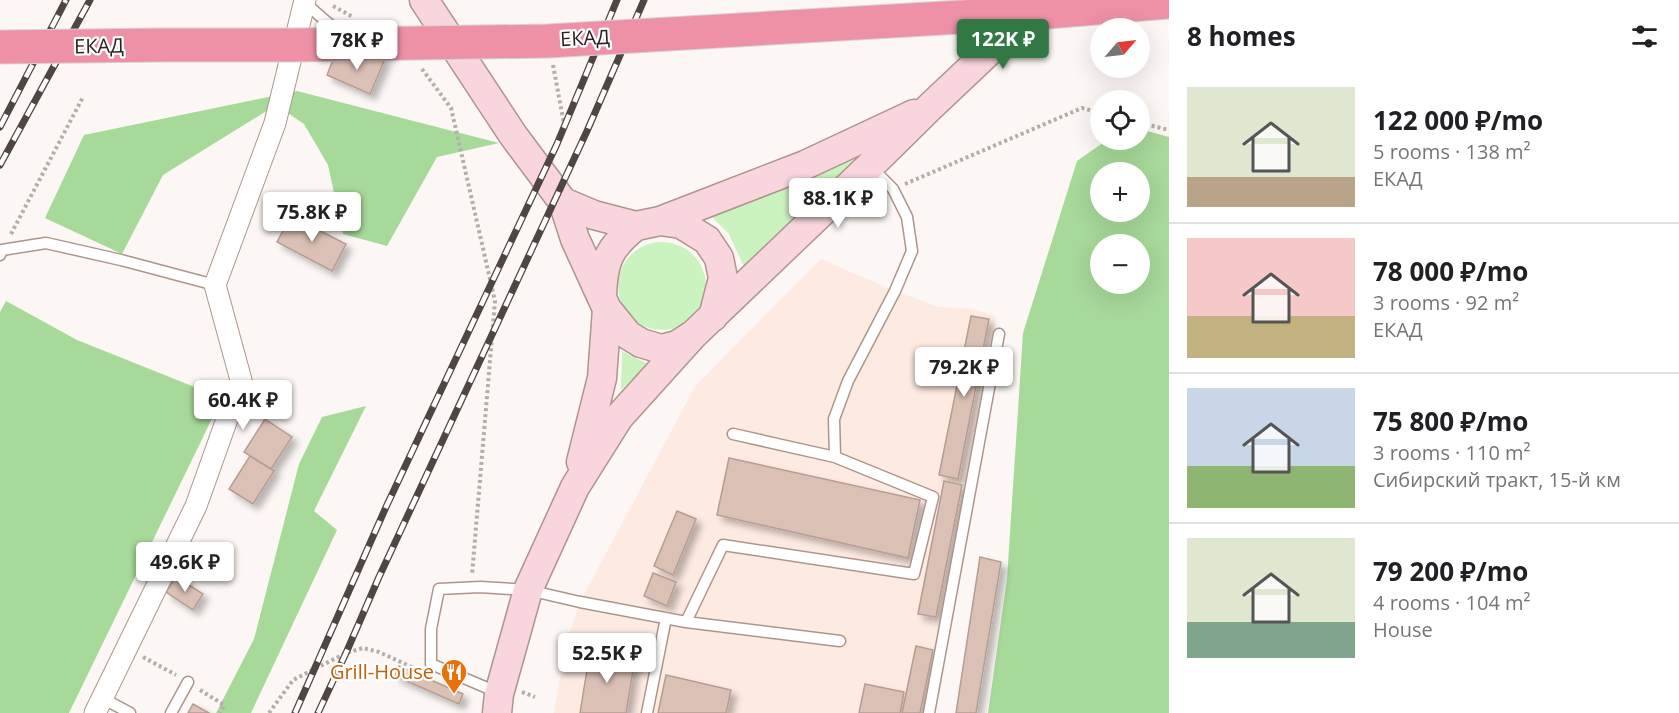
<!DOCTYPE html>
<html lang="en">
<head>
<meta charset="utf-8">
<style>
	:root { --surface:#fff; --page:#f6f6f6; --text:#202124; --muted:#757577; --line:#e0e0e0; --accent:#317845 }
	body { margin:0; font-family:"Open Sans",sans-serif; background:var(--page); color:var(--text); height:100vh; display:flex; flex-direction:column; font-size:22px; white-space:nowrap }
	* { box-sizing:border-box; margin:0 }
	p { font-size:20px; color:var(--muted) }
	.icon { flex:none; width:33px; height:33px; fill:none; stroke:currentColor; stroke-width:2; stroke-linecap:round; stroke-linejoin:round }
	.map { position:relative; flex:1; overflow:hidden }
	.details { display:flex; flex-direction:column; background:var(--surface); width:510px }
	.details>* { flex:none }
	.needle { width:39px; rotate:62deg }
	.controls { position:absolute; left:1090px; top:18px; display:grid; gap:12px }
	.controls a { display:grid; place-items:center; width:60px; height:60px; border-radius:50%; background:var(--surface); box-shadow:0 6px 24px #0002; font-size:30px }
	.price { position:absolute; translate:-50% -51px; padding:0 14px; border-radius:6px; background:#fff; color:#222; font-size:20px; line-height:39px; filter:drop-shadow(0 2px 3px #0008) }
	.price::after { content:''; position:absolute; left:50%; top:36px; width:18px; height:14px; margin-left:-9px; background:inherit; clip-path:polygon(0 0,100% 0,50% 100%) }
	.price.selected { background:var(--accent); color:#fff }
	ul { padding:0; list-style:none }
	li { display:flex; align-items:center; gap:18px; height:150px; padding:0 18px }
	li+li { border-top:2px solid var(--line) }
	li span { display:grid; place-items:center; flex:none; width:168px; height:120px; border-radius:0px; color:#555 }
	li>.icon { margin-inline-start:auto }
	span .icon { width:72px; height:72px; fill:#fffc; stroke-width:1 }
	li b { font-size:26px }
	h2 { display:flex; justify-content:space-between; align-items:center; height:72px; padding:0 18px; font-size:26px }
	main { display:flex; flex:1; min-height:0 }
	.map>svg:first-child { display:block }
	.industrial { fill:#fdeae1 }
	.green { fill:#cbf3c0 }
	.forest { fill:#a7d999; fill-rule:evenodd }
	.building { fill:#dbc1b5; stroke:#b69c91; stroke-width:1.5; filter:url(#shadow) }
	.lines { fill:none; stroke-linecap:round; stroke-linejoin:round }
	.service-casing { stroke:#ae958a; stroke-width:13 }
	.minor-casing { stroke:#ae958a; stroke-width:23 }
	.secondary-casing { stroke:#ae958a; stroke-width:31 }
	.path { stroke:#b4ada9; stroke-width:4; stroke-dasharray:3 3; stroke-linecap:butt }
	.service { stroke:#fff; stroke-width:10 }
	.minor { stroke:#fff; stroke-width:21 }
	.secondary { stroke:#f9d5de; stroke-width:28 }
	.rail-casing { stroke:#4f4642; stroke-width:7 }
	.rail { stroke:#fff; stroke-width:4.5; stroke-dasharray:14; stroke-linecap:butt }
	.trunk-bridge-casing { stroke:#d5d3d2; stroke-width:35; stroke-linecap:butt }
	.trunk-bridge { stroke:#ee90a6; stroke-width:33 }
	.labels { text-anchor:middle; stroke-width:4.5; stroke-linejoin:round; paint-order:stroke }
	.street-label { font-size:20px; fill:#2d231e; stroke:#fff }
	.food-label { font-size:20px; fill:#c56008; stroke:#fff; text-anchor:end }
</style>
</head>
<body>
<main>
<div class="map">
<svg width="1169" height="713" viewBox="0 0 1169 713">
	<defs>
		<filter id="shadow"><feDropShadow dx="5.5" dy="5.5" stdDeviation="3" flood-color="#0004"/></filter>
	</defs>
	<rect width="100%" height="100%" fill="#fcf7f4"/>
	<path class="industrial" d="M 821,259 L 895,291 L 939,307 L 972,309 L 996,316 L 924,713 L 554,713 L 566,643 L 580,602 L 696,385 Z"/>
	<path class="green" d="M 870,149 L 744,267 L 729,234 L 710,215 Z
		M618 286a44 44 0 1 1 88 0a44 44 0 1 1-88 0Z
		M 622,351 L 648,364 L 621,390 Z"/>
	<path class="forest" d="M 297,91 L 499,143 L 437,157 L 387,246 L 343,234 L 328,165 L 304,124 L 276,105 L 163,175 L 122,254 L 45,218 L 84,135 Z
		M 1140,129 L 1169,137 L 1169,713 L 988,713 L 1007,579 L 1023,333 L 1077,161 L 1107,140 L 1140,140 ZM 1101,172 L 1140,172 L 1140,212 L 1101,212 ZM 1101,244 L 1140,244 L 1140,284 L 1101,284 Z
		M 6,301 L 77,340 L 222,398 L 69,713 L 0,713 L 0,312 Z
		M 366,406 L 314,511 L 337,530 L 251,713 L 216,713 L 254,639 L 299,464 L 322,417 Z"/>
	<path class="building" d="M 366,51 L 385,59 L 370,94 L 327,75 L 336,52 L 361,63 Z
		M 291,216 L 346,244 L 332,271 L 277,242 Z
		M 971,316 L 989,319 L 958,479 L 939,475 Z
		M 265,419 L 292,437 L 271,469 L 244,452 Z
		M 250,456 L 274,471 L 253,504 L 229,489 Z
		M 729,458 L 920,500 L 908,558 L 717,515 Z
		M 944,481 L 962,485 L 936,617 L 918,614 Z
		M 677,511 L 696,519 L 673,575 L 654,566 Z
		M 980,557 L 1001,562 L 976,713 L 956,713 Z
		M 653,573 L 676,582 L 667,606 L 644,596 Z
		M 176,577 L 203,594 L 193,610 L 166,592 Z
		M 916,646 L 933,650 L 920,713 L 902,713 Z
		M 590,651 L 635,658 L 626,713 L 580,713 Z
		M 399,666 L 463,694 L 459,704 L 395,676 Z
		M 666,675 L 731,690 L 726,713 L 658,713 Z
		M 865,684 L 904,692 L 900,713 L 859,713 Z
		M 193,704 L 209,713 L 188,713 Z"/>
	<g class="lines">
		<g class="service-casing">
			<path id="service" d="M 305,3 L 343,36
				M 0,255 L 2,250 L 46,243 L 121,260 L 215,285
				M 733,434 L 835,457
				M 686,622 L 840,641
				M 499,693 L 431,664 L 431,629 L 439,589 L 480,587 L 528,590 L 580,602 L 686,622 L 723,545 L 914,574 L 933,497 L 835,457 L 834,419 L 848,381 L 895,291 L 912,251 L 907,217 L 893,189 L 870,166
				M 102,698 L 130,713
				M 171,713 L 188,682
				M 647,713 L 666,618
				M 929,713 L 999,334"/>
		</g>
		<g class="minor-casing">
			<path id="minor" d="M 95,713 L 196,506 L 241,380 L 215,285 L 275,123 L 305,0"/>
		</g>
		<g class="secondary-casing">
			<path id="secondary" d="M 424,0 L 513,135 L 563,202 L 575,239 L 607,309 L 628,335 L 641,343 L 661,349 L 677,345 L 691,336
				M 563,202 L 594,215 L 636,226 L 660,221 L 805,165 L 914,114
				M 660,221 L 681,224 L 707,240 L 719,258 L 723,278 L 713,317
				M 602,296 C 603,261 609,247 636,226
				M 581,462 L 602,378 L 607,309
				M 497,713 L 499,694 L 528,590 L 575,487 L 619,417 L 693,335 L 870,166 L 930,107 L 1040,3"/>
		</g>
		<path class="path" d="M 333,6 L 353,17
			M 553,65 L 564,124
			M 422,69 L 451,108 L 495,301 L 472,575
			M 1140,123 L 1169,130
			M 905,184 L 1082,108 L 1101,113
			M 11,234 L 83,97
			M 143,657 L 176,675
			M 200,690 L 224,705 L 220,713
			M 522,692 L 535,697
			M 269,713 L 293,680 L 346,653 L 363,648 L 379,652 L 418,670"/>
		<use href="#service" class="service"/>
		<use href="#minor" class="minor"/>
		<use href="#secondary" class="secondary"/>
		<g class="rail-casing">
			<path id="rail" d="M 0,127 L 66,0
				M 0,165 L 90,0
				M 295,713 L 386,507 L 557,144 L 617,0
				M 318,713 L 346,653 L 379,577 L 587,131 L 644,0"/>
		</g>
		<use href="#rail" class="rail"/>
		<g class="trunk-bridge-casing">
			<path id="trunk-bridge" d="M 0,47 L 163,45 L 296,45 L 548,41 L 1048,12 L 1169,2"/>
		</g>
		<use href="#trunk-bridge" class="trunk-bridge"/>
	</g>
	<defs>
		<g id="restaurant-pin" transform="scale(1.35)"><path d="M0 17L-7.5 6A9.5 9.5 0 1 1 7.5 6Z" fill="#e8710a" stroke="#fff"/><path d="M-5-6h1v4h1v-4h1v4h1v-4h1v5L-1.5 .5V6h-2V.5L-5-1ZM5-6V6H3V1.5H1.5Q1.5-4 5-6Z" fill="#fff"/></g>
	</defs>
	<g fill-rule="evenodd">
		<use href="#restaurant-pin" x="454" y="672"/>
	</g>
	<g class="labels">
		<g class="street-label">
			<text transform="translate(585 38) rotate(-3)" y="7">ЕКАД</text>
			<text transform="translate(99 46) rotate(-1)" y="7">ЕКАД</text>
		</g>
		<g class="food-label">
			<text x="434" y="679">Grill-House</text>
		</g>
	</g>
</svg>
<div class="controls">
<a><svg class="needle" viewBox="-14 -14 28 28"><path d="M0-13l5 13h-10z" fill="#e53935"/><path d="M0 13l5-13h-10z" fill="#757577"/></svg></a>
<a><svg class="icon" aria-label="locate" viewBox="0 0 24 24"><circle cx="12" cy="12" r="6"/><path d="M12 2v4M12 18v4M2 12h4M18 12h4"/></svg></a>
<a>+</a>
<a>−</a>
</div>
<b class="price selected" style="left:1003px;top:70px">122K ₽</b>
<b class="price" style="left:357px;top:71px">78K ₽</b>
<b class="price" style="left:838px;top:229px">88.1K ₽</b>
<b class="price" style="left:312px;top:243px">75.8K ₽</b>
<b class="price" style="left:964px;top:398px">79.2K ₽</b>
<b class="price" style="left:243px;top:431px">60.4K ₽</b>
<b class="price" style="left:185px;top:593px">49.6K ₽</b>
<b class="price" style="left:607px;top:684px">52.5K ₽</b>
</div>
<section class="details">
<h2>8 homes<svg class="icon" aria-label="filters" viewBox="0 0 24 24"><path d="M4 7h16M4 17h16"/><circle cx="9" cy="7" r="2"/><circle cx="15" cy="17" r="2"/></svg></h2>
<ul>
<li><span style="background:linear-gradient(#dfe7d0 75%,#b9a48a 0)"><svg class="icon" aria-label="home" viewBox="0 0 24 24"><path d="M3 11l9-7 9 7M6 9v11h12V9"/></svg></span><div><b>122 000 ₽/mo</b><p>5 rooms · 138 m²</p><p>ЕКАД</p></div></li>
<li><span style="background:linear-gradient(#f6c9c9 65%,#c2b280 0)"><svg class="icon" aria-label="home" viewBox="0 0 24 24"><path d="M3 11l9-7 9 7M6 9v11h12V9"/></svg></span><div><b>78 000 ₽/mo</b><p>3 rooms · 92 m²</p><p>ЕКАД</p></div></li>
<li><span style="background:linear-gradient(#c9d6e8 65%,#8fb573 0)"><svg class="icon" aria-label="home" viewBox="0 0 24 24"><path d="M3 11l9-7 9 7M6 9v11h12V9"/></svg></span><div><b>75 800 ₽/mo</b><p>3 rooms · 110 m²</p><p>Сибирский тракт, 15-й км</p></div></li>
<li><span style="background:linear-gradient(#dfe7d0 70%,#7fa58c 0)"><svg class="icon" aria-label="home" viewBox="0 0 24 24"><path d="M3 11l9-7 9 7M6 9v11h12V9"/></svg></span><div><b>79 200 ₽/mo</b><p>4 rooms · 104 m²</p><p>House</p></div></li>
</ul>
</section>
</main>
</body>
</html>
